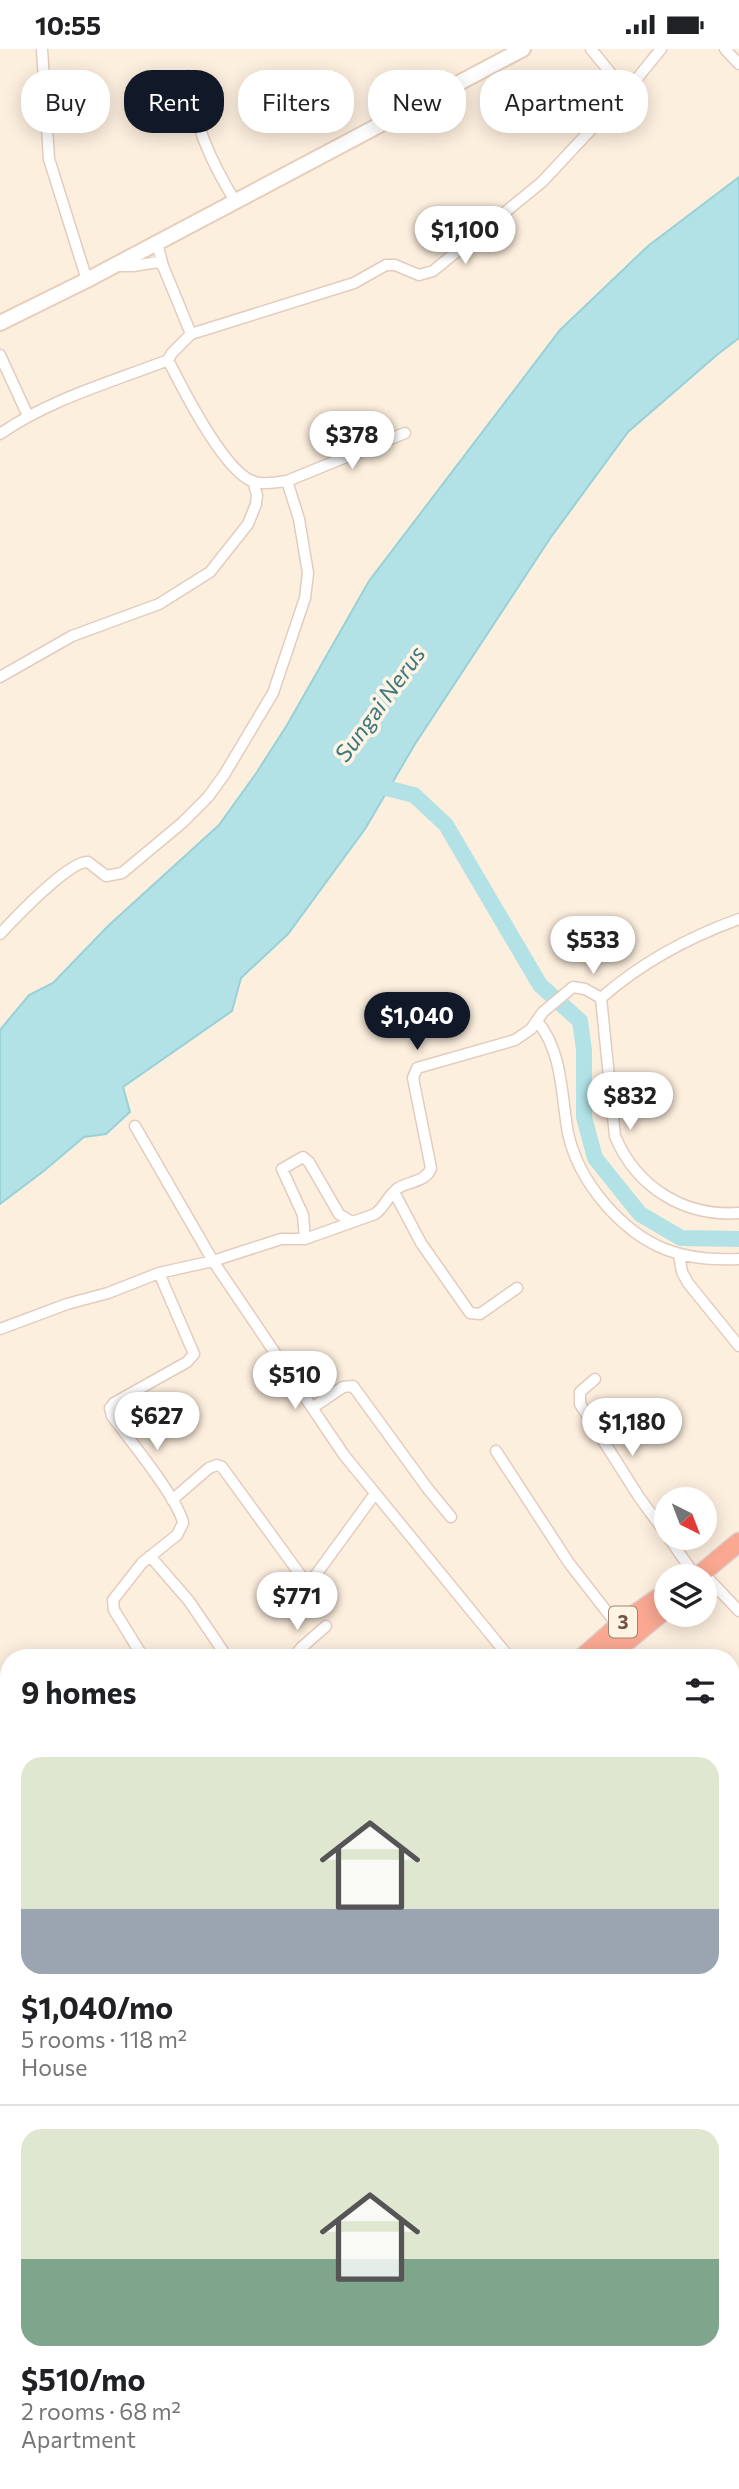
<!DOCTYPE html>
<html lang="en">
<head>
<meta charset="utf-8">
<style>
	:root { --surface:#fff; --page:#f6f6f6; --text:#202124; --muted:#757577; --line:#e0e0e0; --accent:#111827 }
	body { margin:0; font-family:Commissioner,sans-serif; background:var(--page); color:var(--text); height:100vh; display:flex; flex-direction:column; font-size:26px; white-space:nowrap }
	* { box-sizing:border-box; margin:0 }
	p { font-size:23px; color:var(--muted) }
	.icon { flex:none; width:38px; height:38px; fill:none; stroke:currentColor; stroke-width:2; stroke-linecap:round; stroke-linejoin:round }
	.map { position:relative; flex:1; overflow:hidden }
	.side { position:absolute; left:0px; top:1600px; width:740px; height:842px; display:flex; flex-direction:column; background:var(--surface); border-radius:28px 28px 0 0; box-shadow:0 4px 18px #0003 }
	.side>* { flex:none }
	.top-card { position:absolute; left:21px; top:21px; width:698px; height:63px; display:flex; gap:14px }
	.needle { width:46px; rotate:138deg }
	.controls { position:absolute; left:654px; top:1438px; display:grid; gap:14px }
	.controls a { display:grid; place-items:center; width:63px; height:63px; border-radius:50%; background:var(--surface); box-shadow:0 4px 18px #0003; font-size:35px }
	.price { position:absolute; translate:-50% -60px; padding:0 16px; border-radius:24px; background:#fff; color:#222; font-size:23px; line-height:46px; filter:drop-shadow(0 2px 4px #0008) }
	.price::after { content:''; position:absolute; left:50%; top:42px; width:21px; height:16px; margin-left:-10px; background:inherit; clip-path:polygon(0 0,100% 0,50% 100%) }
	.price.selected { background:var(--accent); color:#fff }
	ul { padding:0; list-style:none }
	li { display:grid; align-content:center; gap:14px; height:371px; padding:0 21px }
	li+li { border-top:2px solid var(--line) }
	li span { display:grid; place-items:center; height:217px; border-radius:21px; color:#555 }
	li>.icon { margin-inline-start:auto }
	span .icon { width:126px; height:126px; fill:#fffc; stroke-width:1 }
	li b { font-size:30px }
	h2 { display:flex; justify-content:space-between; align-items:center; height:84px; padding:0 21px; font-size:30px }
	.tag { padding:0 24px; border-radius:28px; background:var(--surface); box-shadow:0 4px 18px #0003; font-size:24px; line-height:63px }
	.tag.selected { background:var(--accent); color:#fff }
	.status { display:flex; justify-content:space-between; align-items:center; height:49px; padding:0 35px; background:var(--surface); direction:ltr }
	.status svg { height:19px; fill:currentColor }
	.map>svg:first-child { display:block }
	.education { fill:#ecdbf8 }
	.water { fill:#b2e1e6; stroke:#98d1d8; stroke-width:2 }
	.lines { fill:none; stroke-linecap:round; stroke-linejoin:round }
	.river { stroke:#b2e1e6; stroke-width:16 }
	.street-casing { stroke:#e3ccbd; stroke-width:13 }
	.secondary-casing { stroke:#e8cdba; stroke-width:18 }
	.highway-casing { stroke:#dbd2cf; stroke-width:21 }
	.street { stroke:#fff; stroke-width:10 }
	.secondary { stroke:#fff; stroke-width:14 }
	.highway { stroke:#faa892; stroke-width:18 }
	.labels { text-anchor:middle; stroke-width:7; stroke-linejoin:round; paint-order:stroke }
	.shield { fill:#fff3e4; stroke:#9d8375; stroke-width:2 }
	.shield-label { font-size:19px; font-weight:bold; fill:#735346 }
	.water-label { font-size:23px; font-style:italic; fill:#3c7980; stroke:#fff3e4 }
</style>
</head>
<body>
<div class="status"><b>10:55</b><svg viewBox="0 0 49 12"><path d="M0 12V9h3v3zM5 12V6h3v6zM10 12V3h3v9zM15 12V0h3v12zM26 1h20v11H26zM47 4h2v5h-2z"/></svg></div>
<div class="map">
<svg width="739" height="2440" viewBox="0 0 739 2440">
	<rect width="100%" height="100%" fill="#fdefde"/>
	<path class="education" d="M 732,2226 L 739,2227 L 739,2398 L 732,2396 Z"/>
	<path class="water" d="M 739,128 L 739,289 L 718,305 L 628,383 L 551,488 L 415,695 L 365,780 L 288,885 L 241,929 L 232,962 L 123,1038 L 130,1063 L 106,1085 L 84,1088 L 45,1121 L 0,1155 L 0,981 L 29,946 L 53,934 L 108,877 L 219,776 L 257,723 L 287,676 L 369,532 L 560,281 L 648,197 Z"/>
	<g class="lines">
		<path class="river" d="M 370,735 L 414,746 L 446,776 L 540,936 L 580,972 L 584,1001 L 584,1068 L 595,1109 L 640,1165 L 681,1189 L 739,1190"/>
		<g class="street-casing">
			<path id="street" d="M 42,0 L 49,110 L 87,231
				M 591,0 L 626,43
				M 725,0 L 739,15
				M 188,27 C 193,73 211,113 235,152
				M 157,194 L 163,217 L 191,285
				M 115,217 L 133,217 L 158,213 L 163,217
				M 0,306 L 28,367
				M 0,385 C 50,350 112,333 168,311 L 172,304 L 191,285 L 354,234 L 386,216 L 395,216 L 419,226 L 433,222 L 542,133 L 626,43 L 661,0
				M 287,432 L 405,384
				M 0,628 L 72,587 L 159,555 L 210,523 L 248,475 L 256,455 L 257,446 L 253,432
				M 0,885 C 14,870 70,811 88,813 L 106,827 L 122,824 L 182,774 L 208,748 L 224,726 L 273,644 L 305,549 L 308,524 L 299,470 L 287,432 C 277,433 264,436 254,433 C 224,423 183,340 168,311
				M 601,949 L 615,1087 C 636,1138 684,1168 739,1164
				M 601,949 C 641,914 689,888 739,870
				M 537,972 C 563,1003 561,1046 568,1084 C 574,1112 587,1134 605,1155 C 643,1199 682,1213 739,1210
				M 135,1077 L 213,1212 L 344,1406 L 509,1608
				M 394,1143 L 421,1194 L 470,1264 L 480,1265 L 517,1239
				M 305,1190 L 303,1166 L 282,1120 L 303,1108 L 309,1113 L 339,1165 L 352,1173
				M 679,1206 L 682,1223 L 688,1234 L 739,1297
				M 0,1280 L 67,1255 L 108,1244 L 159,1224 L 213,1212 L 281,1190 L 305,1190 L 375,1165 C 385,1158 388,1146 398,1139 C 410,1132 426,1133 431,1119 L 413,1029 L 417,1019 L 515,991 L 531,980 L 543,963 L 573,938 L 585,940 L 601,949
				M 595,1330 L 580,1343 L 580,1355 L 639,1448 L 667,1486
				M 312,1359 L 343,1338 L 353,1337 L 428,1440 L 451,1468
				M 496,1402 L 569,1514 L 618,1577
				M 172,1451 L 209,1419 L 217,1416 L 222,1418 L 302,1528 L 307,1531 L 315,1527 L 374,1446
				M 669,1489 L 696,1528
				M 150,1507 L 189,1552 L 227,1608
				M 703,1524 L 739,1562
				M 143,1608 L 114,1561 L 113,1551 L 142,1514 L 177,1486 L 183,1474 C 179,1451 129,1390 112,1367 L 110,1359 L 114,1354 L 187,1313 L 194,1305 L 159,1224
				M 294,1608 L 301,1599 L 326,1577
				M 0,1685 L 9,1699
				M 732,1686 L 739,1680
				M 732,1736 L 739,1744
				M 0,1857 L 9,1848
				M 0,1869 L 9,1883
				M 0,1951 L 9,1948
				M 732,2016 L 739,2013
				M 0,2039 L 9,2041
				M 0,2189 L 9,2188
				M 732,2210 L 739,2211
				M 0,2331 L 9,2323
				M 147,2432 L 150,2440"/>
		</g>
		<g class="secondary-casing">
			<path id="secondary" d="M 0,274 L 87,231 L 523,0
				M 732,1872 L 739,1882"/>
		</g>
		<g class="highway-casing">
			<path id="highway" d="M 697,1528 L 739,1493
				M 583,1608 L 618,1577 L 667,1543
				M 608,1608 L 667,1559
				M 0,2107 L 9,2100"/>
		</g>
		<use href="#street" class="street"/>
		<use href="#secondary" class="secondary"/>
		<use href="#highway" class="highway"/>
	</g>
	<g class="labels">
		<rect class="shield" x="609" y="1557.5" width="28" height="31" rx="5"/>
		<g class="shield-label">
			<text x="623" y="1580">3</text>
		</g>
		<g class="water-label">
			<text transform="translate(380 655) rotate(-54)" y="8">Sungai Nerus</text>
		</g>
	</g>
</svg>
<div class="controls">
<a><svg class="needle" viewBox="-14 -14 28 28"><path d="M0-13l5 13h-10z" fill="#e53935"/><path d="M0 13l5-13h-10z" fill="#757577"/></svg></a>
<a><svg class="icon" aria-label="layers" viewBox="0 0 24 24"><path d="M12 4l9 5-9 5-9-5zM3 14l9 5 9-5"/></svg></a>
</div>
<b class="price" style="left:465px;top:217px">$1,100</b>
<b class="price" style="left:352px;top:422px">$378</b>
<b class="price" style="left:593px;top:927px">$533</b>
<b class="price selected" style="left:417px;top:1003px">$1,040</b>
<b class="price" style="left:630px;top:1083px">$832</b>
<b class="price" style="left:295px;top:1362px">$510</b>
<b class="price" style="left:157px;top:1403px">$627</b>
<b class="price" style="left:632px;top:1409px">$1,180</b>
<b class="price" style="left:297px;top:1583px">$771</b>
<div class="top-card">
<a class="tag">Buy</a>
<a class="tag selected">Rent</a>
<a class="tag">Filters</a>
<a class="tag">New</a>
<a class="tag">Apartment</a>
</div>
<section class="side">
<h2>9 homes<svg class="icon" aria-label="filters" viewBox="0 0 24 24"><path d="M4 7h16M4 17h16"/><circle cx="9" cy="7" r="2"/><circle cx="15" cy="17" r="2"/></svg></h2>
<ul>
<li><span style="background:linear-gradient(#dfe7d0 70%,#9aa5b1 0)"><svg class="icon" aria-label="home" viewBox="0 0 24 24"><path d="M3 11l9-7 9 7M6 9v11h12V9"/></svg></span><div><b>$1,040/mo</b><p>5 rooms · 118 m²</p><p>House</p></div></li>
<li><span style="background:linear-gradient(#dfe7d0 60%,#7fa58c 0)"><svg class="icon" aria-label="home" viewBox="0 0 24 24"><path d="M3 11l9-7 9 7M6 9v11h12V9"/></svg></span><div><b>$510/mo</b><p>2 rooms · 68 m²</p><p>Apartment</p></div></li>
</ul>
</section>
</div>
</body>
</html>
